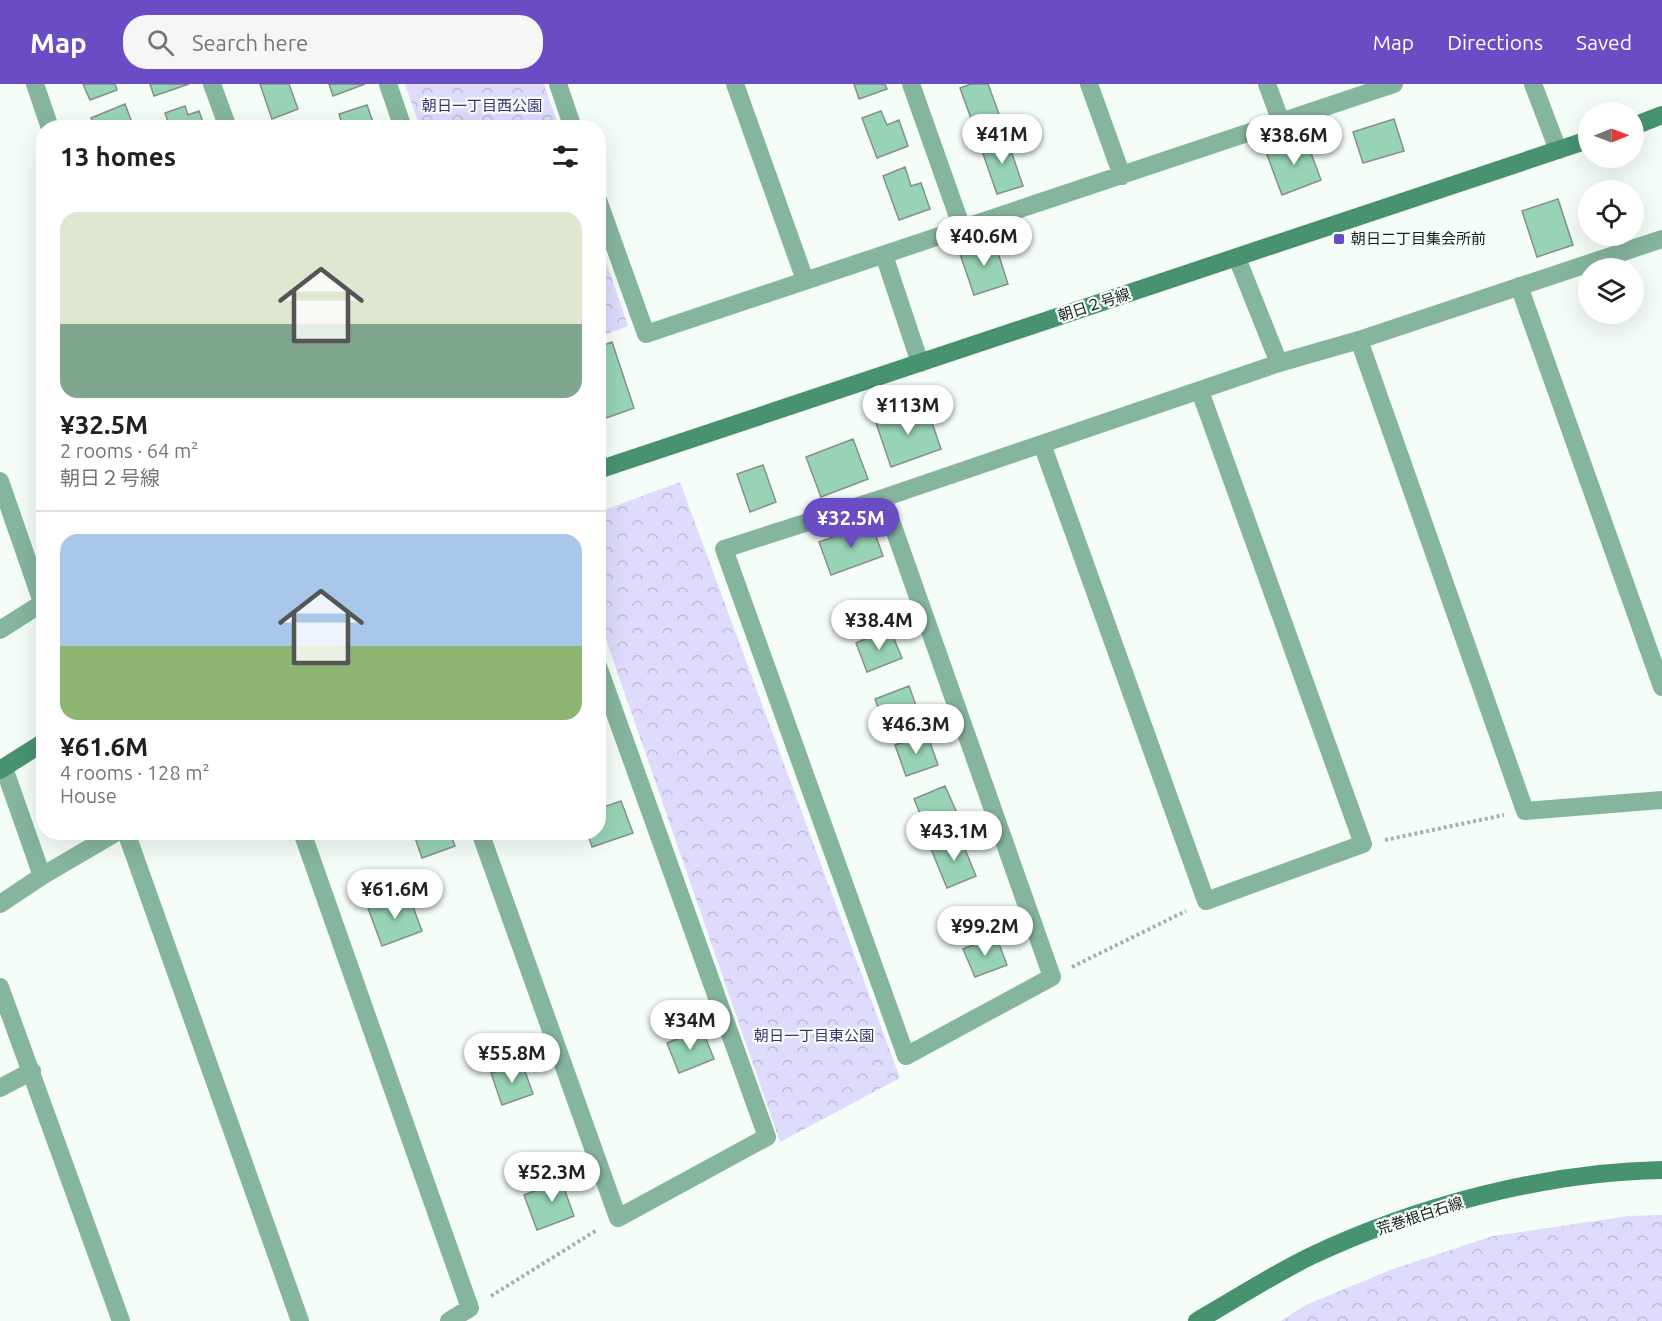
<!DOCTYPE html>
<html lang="en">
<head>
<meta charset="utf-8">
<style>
	:root { --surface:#fff; --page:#f6f6f6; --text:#202124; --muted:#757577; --line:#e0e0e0; --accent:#6a4cc5 }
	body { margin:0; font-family:Ubuntu,"Noto Sans JP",sans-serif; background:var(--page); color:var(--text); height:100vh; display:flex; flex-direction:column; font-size:22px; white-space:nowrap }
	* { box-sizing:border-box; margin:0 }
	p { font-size:20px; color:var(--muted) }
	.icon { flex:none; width:33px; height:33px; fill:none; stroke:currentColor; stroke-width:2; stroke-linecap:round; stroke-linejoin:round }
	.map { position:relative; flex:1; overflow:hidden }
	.panel { position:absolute; left:36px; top:36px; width:570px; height:720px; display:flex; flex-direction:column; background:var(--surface); border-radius:24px; box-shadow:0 6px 24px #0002 }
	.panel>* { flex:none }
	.needle { width:39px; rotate:89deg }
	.fabs { position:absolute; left:1578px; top:18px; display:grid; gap:12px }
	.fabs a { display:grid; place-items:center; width:66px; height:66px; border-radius:50%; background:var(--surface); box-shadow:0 6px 24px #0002; font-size:30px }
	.price { position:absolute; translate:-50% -51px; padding:0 14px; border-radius:21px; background:#fff; color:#222; font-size:20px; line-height:39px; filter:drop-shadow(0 2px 3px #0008) }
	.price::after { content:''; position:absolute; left:50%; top:36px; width:18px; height:14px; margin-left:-9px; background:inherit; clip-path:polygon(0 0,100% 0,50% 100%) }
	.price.selected { background:var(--accent); color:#fff }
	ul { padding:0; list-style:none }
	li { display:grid; align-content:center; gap:12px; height:318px; padding:0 24px }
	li+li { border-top:2px solid var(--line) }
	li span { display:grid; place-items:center; height:186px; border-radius:18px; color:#555 }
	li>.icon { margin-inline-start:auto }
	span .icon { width:108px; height:108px; fill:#fffc; stroke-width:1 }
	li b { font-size:26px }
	h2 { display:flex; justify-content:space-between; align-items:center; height:72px; padding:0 24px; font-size:26px }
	header { display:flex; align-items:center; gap:36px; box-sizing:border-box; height:84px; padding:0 30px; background:var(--accent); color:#fff }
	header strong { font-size:28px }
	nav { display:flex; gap:33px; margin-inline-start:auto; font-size:21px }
	.search { width:420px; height:54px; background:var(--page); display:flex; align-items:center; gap:15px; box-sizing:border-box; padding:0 21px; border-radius:24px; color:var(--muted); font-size:22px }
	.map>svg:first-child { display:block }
	.park { fill:url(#park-crowns) }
	.building { fill:#97d4b5; stroke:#888f8b; stroke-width:1.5 }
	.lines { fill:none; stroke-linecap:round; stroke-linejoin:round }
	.path { stroke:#a9b0ac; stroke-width:4; stroke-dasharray:3 3; stroke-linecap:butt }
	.street { stroke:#86b59d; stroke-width:18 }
	.secondary { stroke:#479370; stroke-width:18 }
	.poi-dot { fill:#6a4cc5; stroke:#f4fdf8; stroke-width:2 }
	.labels { text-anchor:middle; stroke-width:4.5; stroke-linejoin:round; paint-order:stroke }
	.park-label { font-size:15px; fill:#3f3171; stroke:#f4fdf8 }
	.poi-label { font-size:15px; fill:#1a1d1c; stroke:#f4fdf8; text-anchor:start }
	.street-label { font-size:15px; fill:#1a1d1c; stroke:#f4fdf8 }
</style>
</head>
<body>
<header>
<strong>Map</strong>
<div class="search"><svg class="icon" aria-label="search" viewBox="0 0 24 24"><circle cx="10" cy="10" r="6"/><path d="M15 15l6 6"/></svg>Search here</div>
<nav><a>Map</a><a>Directions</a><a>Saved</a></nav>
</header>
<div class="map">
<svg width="1662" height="1237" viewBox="0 0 1662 1237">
	<defs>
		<pattern id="park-crowns" width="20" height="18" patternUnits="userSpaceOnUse" patternTransform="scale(1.5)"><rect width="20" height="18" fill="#dedbfd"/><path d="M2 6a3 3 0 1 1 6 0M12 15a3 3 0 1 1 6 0" fill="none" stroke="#bebcd8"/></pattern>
	</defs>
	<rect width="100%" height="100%" fill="#f4fdf8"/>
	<path class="park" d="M 405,0 L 544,0 L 559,43 L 420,43 Z
		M 599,157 L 628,242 L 599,253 L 598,253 Z
		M 680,398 L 900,994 L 780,1058 L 599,535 L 599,428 Z
		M 1662,1131 L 1662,1237 L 1281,1237 L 1306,1221 L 1393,1185 L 1493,1152 L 1629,1132 Z"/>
	<path class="building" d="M 83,0 L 115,0 L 117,6 L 90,16 Z
		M 150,0 L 189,0 L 154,12 Z
		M 260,0 L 289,0 L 298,25 L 272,35 Z
		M 329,0 L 365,0 L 333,12 Z
		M 854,0 L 885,0 L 887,5 L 859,15 Z
		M 971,0 L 988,0 L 1003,41 L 977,51 L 960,4 Z
		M 125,20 L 134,44 L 95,44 L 91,34 Z
		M 367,21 L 375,44 L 343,44 L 339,30 Z
		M 185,22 L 188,31 L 199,27 L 205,44 L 170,44 L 165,29 Z
		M 881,27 L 887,41 L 899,36 L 908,62 L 877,74 L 862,34 Z
		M 1394,35 L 1404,67 L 1363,79 L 1353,48 Z
		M 1006,52 L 1023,102 L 997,110 L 980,61 Z
		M 1305,53 L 1321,96 L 1282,111 L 1266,68 Z
		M 905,83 L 911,102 L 921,99 L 930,125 L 899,136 L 883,92 Z
		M 1558,115 L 1573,161 L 1537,173 L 1522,127 Z
		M 994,156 L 1008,200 L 974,211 L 959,167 Z
		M 612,258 L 634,324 L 598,337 L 598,263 Z
		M 926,321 L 941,365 L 891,383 L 876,339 Z
		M 853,355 L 868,395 L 821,413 L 806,373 Z
		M 763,381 L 776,418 L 750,428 L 737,390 Z
		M 868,441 L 869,444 L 873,444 L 883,472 L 831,491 L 819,458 Z
		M 890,545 L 902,574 L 867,588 L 856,559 Z
		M 909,602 L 919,630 L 885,643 L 875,615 Z
		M 927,650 L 938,681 L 906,692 L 895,661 Z
		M 945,702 L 957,729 L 925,742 L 914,715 Z
		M 621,717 L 633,749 L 592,763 L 587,748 L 598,748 L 598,725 Z
		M 413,748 L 450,748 L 455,762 L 422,774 Z
		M 960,753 L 976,792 L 947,804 L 931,765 Z
		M 408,809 L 422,847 L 382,862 L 368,824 Z
		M 996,852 L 1007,881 L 975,893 L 963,865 Z
		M 702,945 L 714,975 L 679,989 L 667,959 Z
		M 522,979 L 533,1010 L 502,1021 L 491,989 Z
		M 580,1090 L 583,1100 L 565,1107 L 574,1132 L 537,1146 L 524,1111 Z"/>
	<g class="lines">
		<path class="path" d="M 1385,756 L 1504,731
			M 1072,883 L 1186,827
			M 491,1212 L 597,1146"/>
		<path class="street" d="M 35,0 L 50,44
			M 212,0 L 228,44
			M 388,0 L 403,44
			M 558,0 L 573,44
			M 735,0 L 805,196
			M 911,0 L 962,144
			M 1089,0 L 1122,92
			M 1267,0 L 1281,38
			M 1533,0 L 1558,66
			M 598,116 L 646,250 L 1394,0
			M 884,171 L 920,279
			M 1237,174 L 1279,279
			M 1519,202 L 1662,603
			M 1359,256 L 1525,727 L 1662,716
			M 1042,360 L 1206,817 L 1363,760 L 1200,307
			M 0,397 L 42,518
			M 883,414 L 1052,893 L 906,972 L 724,465 L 883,414 L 1279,279 L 1359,256 L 1662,155
			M 0,546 L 44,518
			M 4,684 L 42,792
			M 126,748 L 300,1237
			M 302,748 L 470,1224 L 449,1237
			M 480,748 L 618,1134 L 767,1053 L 598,582
			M 0,820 L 42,792 L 117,748
			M 0,903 L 121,1237
			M 0,1004 L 32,987"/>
		<path class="secondary" d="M 1634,42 L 1662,31
			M 598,386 L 1588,56
			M 0,686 L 44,658
			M 1197,1237 C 1234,1216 1272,1191 1311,1172 C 1417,1122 1545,1088 1662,1086"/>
	</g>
	<rect class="poi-dot" x="1333" y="149" width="12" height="12" rx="3"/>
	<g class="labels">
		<g class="park-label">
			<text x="482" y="27">朝日一丁目西公園</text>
			<text x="814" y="957">朝日一丁目東公園</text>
		</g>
		<g class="poi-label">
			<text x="1351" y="160">朝日二丁目集会所前</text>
		</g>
		<g class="street-label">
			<text transform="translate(1094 221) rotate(-18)" y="5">朝日２号線</text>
			<text transform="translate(1420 1132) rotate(-18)" y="5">荒巻根白石線</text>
		</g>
	</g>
</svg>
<div class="fabs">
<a><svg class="needle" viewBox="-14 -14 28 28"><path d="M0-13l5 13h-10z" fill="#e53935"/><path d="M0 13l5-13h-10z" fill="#757577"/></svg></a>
<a><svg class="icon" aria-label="locate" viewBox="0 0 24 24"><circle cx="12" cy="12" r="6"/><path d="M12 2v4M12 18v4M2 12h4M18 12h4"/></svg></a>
<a><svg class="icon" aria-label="layers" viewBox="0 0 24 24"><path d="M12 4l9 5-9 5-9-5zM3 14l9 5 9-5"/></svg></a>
</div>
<b class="price" style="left:1002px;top:81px">¥41M</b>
<b class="price" style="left:1294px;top:82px">¥38.6M</b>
<b class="price" style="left:984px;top:183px">¥40.6M</b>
<b class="price" style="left:908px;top:352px">¥113M</b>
<b class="price selected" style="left:851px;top:465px">¥32.5M</b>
<b class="price" style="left:879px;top:567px">¥38.4M</b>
<b class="price" style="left:916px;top:671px">¥46.3M</b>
<b class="price" style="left:954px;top:778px">¥43.1M</b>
<b class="price" style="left:395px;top:836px">¥61.6M</b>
<b class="price" style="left:985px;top:873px">¥99.2M</b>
<b class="price" style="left:690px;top:967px">¥34M</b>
<b class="price" style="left:512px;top:1000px">¥55.8M</b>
<b class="price" style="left:552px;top:1119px">¥52.3M</b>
<section class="panel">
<h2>13 homes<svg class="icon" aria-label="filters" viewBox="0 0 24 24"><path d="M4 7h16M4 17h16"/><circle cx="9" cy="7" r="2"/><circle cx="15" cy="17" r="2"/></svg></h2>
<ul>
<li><span style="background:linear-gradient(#dfe7d0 60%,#7fa58c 0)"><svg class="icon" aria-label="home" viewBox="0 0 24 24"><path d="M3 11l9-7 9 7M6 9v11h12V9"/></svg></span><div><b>¥32.5M</b><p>2 rooms · 64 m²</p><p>朝日２号線</p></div></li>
<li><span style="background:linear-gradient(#a9c7e8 60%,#8fb573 0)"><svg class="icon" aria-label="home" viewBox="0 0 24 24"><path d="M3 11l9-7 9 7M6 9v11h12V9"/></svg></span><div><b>¥61.6M</b><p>4 rooms · 128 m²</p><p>House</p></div></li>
</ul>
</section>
</div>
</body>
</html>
